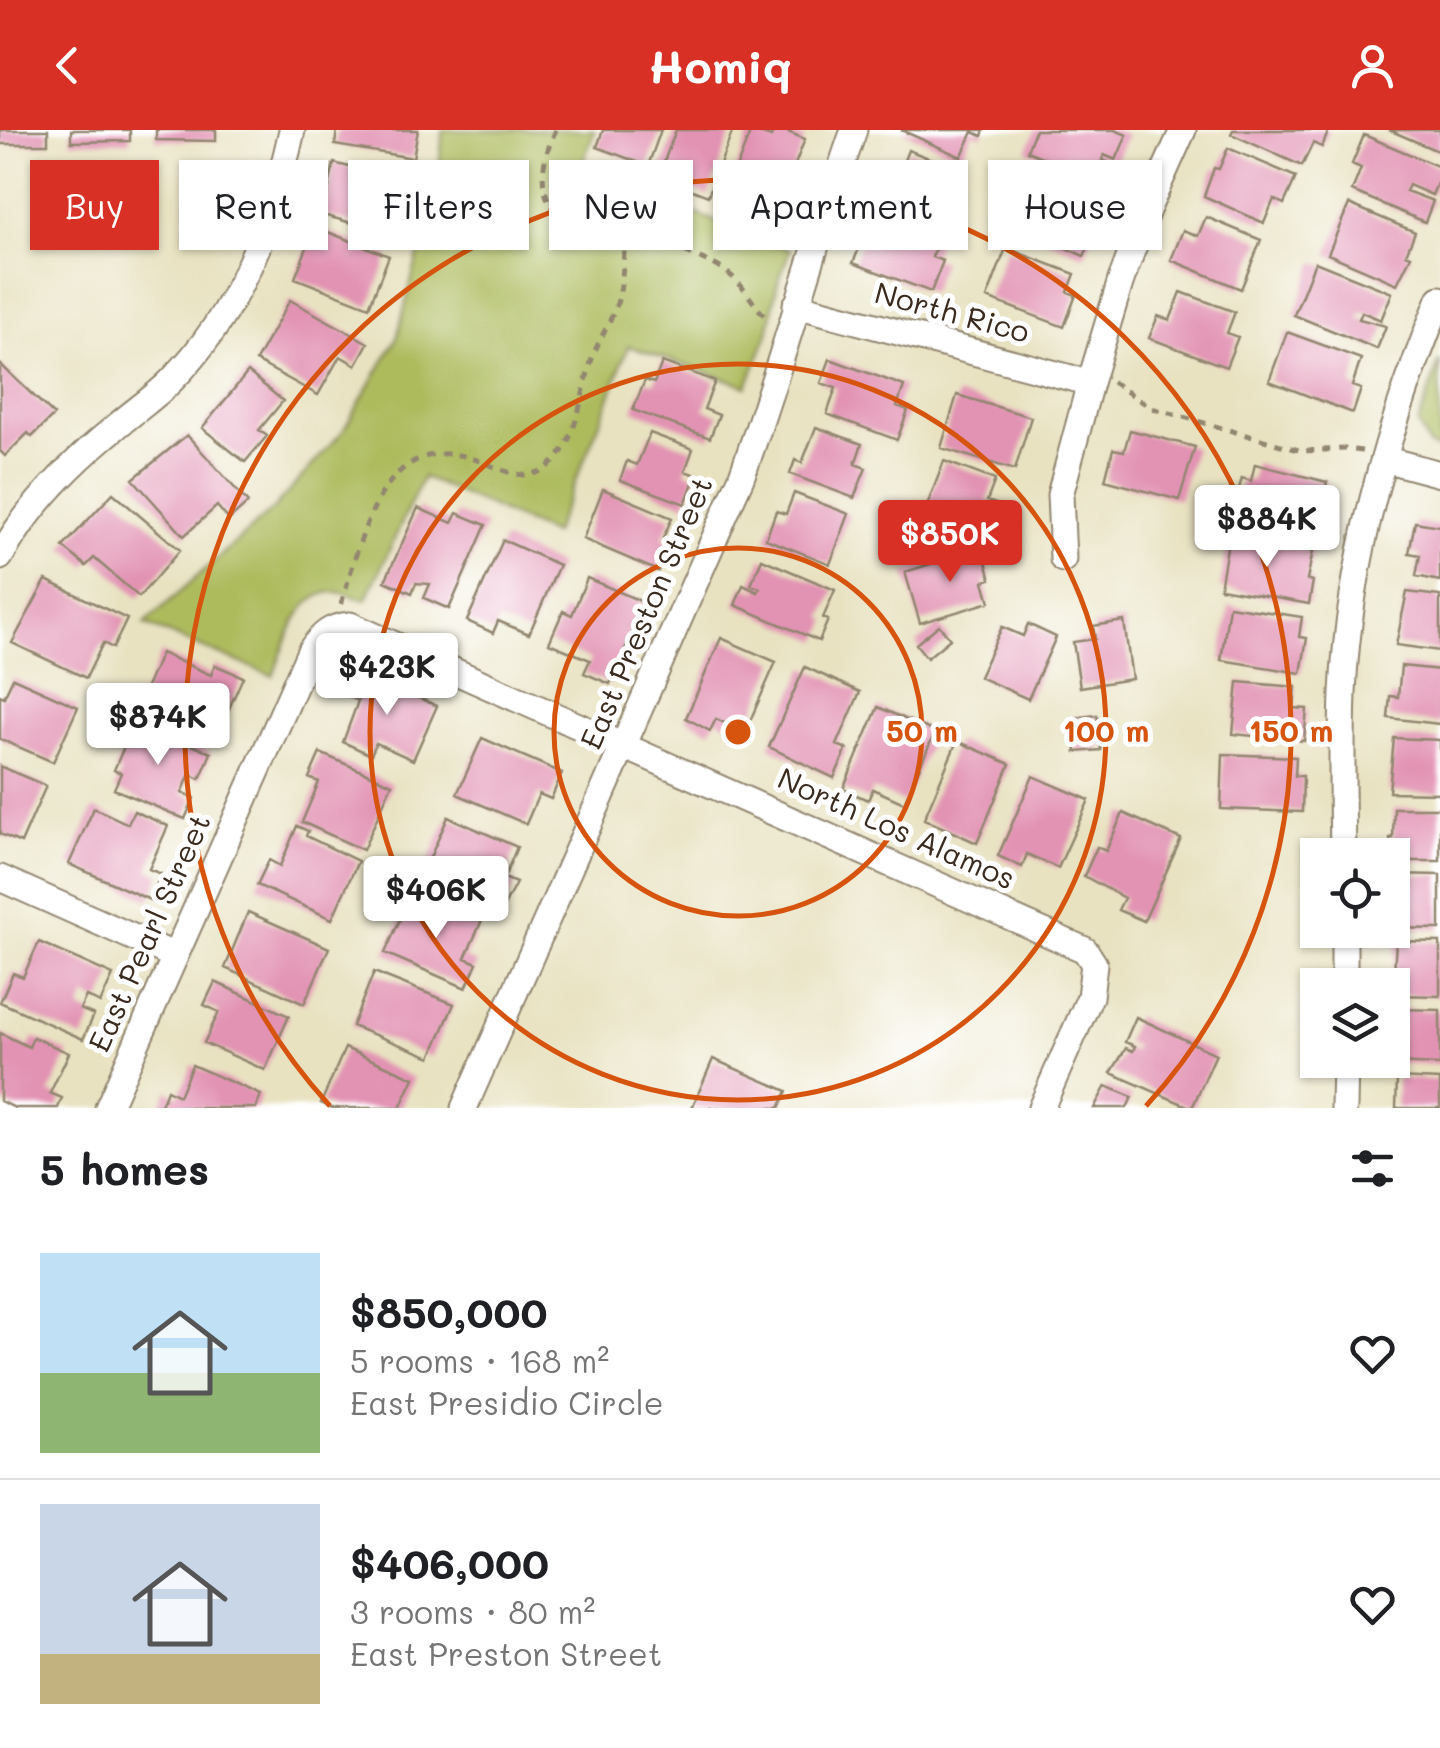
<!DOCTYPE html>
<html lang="en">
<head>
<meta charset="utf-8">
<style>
	:root { --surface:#fff; --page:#f6f6f6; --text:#202124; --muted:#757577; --line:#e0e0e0; --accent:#d93025 }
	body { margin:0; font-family:Mali,sans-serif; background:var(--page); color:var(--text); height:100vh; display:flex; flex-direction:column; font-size:38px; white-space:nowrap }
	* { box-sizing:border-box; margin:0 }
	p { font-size:32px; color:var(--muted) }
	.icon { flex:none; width:55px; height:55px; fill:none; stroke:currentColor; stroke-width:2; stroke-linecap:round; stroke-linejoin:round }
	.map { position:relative; height:978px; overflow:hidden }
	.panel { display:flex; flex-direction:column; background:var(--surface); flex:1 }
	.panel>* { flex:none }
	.banner { position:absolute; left:30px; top:30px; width:1380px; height:90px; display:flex; gap:20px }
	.buttons { position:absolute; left:1300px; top:708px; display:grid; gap:20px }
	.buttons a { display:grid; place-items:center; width:110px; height:110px; border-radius:0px; background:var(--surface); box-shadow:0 2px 8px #0004; font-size:50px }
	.price { position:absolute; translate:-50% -85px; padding:0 22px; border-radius:10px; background:#fff; color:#222; font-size:32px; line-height:65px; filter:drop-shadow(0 2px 5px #0008) }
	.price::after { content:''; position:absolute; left:50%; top:60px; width:30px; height:22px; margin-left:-15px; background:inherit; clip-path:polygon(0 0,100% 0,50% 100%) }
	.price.on { background:var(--accent); color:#fff }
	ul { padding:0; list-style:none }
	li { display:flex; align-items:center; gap:30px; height:250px; padding:0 40px }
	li+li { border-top:2px solid var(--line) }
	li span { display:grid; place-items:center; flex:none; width:280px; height:200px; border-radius:0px; color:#555 }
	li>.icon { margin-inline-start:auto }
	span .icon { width:120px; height:120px; fill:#fffc; stroke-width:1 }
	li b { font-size:42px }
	h2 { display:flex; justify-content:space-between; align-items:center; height:120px; padding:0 40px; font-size:42px }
	.tag { padding:0 35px; border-radius:0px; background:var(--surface); box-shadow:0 2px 8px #0004; font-size:35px; line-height:90px }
	.tag.on { background:var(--accent); color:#fff }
	header { display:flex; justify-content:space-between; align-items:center; height:130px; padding:0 40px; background:var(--accent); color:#fff; font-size:45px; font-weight:800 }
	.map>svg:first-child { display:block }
	.green { fill:#adbb5d; stroke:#74723e; stroke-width:2.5 }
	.building { fill:#e293b3 }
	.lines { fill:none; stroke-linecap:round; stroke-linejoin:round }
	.minor-casing { stroke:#928670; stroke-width:29 }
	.path { stroke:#928670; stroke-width:5; stroke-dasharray:8 8; stroke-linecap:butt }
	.minor { stroke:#fff; stroke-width:25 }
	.ring { fill:none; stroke:#d7540e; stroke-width:5 }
	.labels { text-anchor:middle; stroke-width:10; stroke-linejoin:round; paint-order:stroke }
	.street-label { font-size:30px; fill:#3b2a1e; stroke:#fff }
	.centre { fill:#d7540e; stroke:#fff; stroke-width:5 }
	.ring-label { font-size:30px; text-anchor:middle; font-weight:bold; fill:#d7540e; stroke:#fff; stroke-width:10; stroke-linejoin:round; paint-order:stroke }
</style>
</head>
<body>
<header><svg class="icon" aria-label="back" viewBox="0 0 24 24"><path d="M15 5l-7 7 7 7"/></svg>Homiq<svg class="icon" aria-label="person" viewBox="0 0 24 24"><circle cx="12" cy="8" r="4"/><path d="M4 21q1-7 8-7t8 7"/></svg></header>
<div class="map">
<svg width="1440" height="978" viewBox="0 0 1440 978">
	<rect width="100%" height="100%" fill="#fff"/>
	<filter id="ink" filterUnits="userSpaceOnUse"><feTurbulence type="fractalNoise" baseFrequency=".01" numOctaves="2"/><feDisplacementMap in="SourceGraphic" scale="20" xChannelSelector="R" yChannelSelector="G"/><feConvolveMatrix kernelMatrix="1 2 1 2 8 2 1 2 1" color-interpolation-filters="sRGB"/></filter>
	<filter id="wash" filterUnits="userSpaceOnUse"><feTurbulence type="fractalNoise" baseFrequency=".0048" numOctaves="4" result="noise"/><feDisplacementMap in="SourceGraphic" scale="40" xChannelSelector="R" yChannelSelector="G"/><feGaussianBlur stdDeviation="2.25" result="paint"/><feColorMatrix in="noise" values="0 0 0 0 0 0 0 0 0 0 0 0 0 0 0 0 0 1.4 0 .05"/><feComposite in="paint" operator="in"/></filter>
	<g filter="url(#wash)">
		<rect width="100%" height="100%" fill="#e8e2c1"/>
		<path class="green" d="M 443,0 L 595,0 L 580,39 L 790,120 L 777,155 L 768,204 L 747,256 L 628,216 L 605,280 L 553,404 L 423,347 L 366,470 C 357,468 345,462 335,462 C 297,462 284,519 273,546 L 144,494 L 273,379 L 343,301 L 397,208 L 438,46 Z
			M 1440,230 L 1440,319 L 1429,316 L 1418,295 Z"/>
		<g id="blocks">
			<path class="building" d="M 0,0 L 48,0 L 48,14 L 0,14 Z
				M 71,0 L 130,0 L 130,11 L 71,12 Z
				M 156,0 L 216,0 L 216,11 L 156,10 Z
				M 337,0 L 418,0 L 413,28 L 335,15 Z
				M 603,0 L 661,0 L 648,36 L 597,17 Z
				M 676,0 L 733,0 L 708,66 L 658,47 Z
				M 751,0 L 771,7 L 774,0 L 783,0 L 805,9 L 780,73 L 730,54 Z
				M 901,0 L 984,0 L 982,6 L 973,2 L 961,27 Z
				M 1035,0 L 1115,0 L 1127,5 L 1116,30 L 1104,25 L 1102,30 L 1118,36 L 1111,55 L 1027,21 Z
				M 1233,0 L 1329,0 L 1322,17 L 1313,13 L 1302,36 L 1231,4 Z
				M 1389,0 L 1440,0 L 1440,22 Z
				M 1364,5 L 1440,37 L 1440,47 L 1432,65 L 1409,55 L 1406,61 L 1433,71 L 1425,92 L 1352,61 L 1361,38 L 1352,34 Z
				M 1228,18 L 1296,47 L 1284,74 L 1274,69 L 1264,93 L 1204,66 L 1214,38 L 1219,39 Z
				M 908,20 L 952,37 L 939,68 L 950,73 L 942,92 L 872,65 L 884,35 L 900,41 Z
				M 334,33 L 417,55 L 402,107 L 323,85 Z
				M 1052,54 L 1092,72 L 1084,90 L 1098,97 L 1084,126 L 1021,98 L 1028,82 L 1037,86 Z
				M 1349,74 L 1415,102 L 1406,124 L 1411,126 L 1397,154 L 1328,124 Z
				M 885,86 L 940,107 L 932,127 L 943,131 L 931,162 L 853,133 L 862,111 L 874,116 Z
				M 1206,87 L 1261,110 L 1241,159 L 1171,130 L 1183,100 L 1198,106 Z
				M 315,97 L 389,126 L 369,177 L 295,148 Z
				M 1006,118 L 1075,144 L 1068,162 L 1076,165 L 1064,197 L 987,168 Z
				M 1315,132 L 1392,163 L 1381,190 L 1362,182 L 1359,189 L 1386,196 L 1377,219 L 1294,185 Z
				M 1181,162 L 1235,182 L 1227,203 L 1238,207 L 1226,237 L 1149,208 L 1158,186 L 1170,190 Z
				M 290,170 L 368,213 L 356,235 L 340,226 L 318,265 L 256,231 Z
				M 1287,202 L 1361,229 L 1352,256 L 1361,259 L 1353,283 L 1269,251 Z
				M 830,229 L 904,256 L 897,276 L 908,280 L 897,310 L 827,284 L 836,258 L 821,253 Z
				M 662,232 L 715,251 L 704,279 L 719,285 L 710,308 L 633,280 L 645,250 L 654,253 Z
				M 0,234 L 54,285 L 32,307 L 28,303 L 5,326 L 0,321 Z
				M 248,242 L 283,271 L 259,300 L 267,306 L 245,332 L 202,298 Z
				M 957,265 L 1031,287 L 1015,340 L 941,318 Z
				M 816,297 L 862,314 L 855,334 L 866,338 L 854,368 L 790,344 L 795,330 L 802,333 Z
				M 1130,300 L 1195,317 L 1179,370 L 1105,350 L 1113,319 L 1124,321 Z
				M 650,303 L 693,319 L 685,341 L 696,345 L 685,374 L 620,350 L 627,331 L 637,335 Z
				M 187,305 L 248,373 L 229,390 L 217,376 L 184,406 L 133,349 Z
				M 944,331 L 995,350 L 987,371 L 1002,376 L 991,406 L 925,381 Z
				M 1255,334 L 1327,352 L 1319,383 L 1334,387 L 1328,408 L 1232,383 L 1242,348 L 1251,351 Z
				M 603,359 L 672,388 L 663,408 L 670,411 L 658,441 L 583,409 Z
				M 113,363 L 180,420 L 139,467 L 94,428 L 86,436 L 63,417 Z
				M 794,363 L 849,384 L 830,434 L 766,409 L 776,381 L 786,384 Z
				M 418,378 L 452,393 L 457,383 L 486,395 L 449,479 L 424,468 L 430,454 L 416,453 L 412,463 L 385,451 Z
				M 1415,392 L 1440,396 L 1440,451 L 1416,446 L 1420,425 L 1409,423 Z
				M 1229,406 L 1313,421 L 1307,450 L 1313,451 L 1309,474 L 1220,458 Z
				M 503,410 L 559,435 L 529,504 L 498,491 L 493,503 L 467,491 Z
				M 982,418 L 991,449 L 984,451 L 990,472 L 920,493 L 905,442 Z
				M 762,429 L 835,460 L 823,488 L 828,490 L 819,511 L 735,475 L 743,455 L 758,462 L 760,458 L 751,455 Z
				M 587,448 L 645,473 L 610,554 L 584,543 L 590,530 L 549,513 L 563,481 L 572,485 Z
				M 46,450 L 127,489 L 113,518 L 103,513 L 86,548 L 12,513 Z
				M 1407,462 L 1440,466 L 1440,521 L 1396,515 Z
				M 1229,476 L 1302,487 L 1299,507 L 1307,508 L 1301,543 L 1221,530 Z
				M 1124,491 L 1132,549 L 1080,557 L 1073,512 L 1095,509 L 1093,496 Z
				M 1028,494 L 1056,507 L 1028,569 L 979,547 L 1002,497 L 1023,506 Z
				M 939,495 L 950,509 L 927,528 L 916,514 Z
				M 721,508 L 776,532 L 745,602 L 716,589 L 710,601 L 686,588 Z
				M 161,523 L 211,545 L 215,535 L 243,547 L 215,610 L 138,576 Z
				M 1401,536 L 1440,540 L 1440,594 L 1388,588 L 1390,566 L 1398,567 Z
				M 805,537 L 860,562 L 837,615 L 847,619 L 834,648 L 769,617 Z
				M 358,541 L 437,576 L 413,630 L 376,613 L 371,625 L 343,612 L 358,571 L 346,565 Z
				M 13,548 L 78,577 L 53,632 L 0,609 L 0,565 L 4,567 Z
				M 1238,552 L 1296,557 L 1294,578 L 1307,579 L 1304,611 L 1233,604 Z
				M 878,577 L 935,602 L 904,673 L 873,659 L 868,670 L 843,659 Z
				M 1097,585 L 1101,620 L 1076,622 L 1073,588 Z
				M 128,588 L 211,623 L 200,649 L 190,644 L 182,663 L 194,668 L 185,689 L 114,659 L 121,643 L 114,640 L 126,612 L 119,609 Z
				M 482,608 L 562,643 L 551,669 L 539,664 L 526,694 L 457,664 Z
				M 1394,608 L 1440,610 L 1440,663 L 1389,662 Z
				M 957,611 L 1010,634 L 977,713 L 924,689 Z
				M 320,623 L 392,654 L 363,720 L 302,692 L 319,652 L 309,648 Z
				M 1223,624 L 1296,627 L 1295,646 L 1303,646 L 1302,682 L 1221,679 Z
				M 0,636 L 46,656 L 21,713 L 0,704 Z
				M 1033,646 L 1089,670 L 1058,738 L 1027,724 L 1022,737 L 998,726 Z
				M 94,678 L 128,694 L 134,681 L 168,696 L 149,739 L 161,744 L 150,770 L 69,734 Z
				M 1394,678 L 1440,678 L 1440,731 L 1392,731 L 1390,708 L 1393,708 Z
				M 1123,683 L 1181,709 L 1144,791 L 1118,780 L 1124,768 L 1084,746 L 1097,717 L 1106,721 Z
				M 448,687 L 517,717 L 504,748 L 516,753 L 504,776 L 424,741 Z
				M 297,696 L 308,701 L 306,706 L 358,731 L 332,789 L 257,755 L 269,730 L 280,736 Z
				M 1394,744 L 1440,745 L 1440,799 L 1392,798 Z
				M 410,767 L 446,783 L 450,774 L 483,788 L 465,828 L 477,833 L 466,858 L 385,823 Z
				M 248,782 L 329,818 L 304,874 L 225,838 Z
				M 1396,811 L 1440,812 L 1440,866 L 1392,865 L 1391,843 L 1394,843 Z
				M 39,812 L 113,845 L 100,873 L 86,866 L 80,879 L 94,885 L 83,909 L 0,872 L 13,843 L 23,847 Z
				M 374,842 L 454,874 L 431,927 L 352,896 Z
				M 215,852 L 289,886 L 265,940 L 204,913 L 219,882 L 204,875 Z
				M 1396,879 L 1440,880 L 1440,935 L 1392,933 Z
				M 1136,887 L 1216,924 L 1192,978 L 1111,943 L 1126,918 L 1133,921 L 1135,916 L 1125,912 Z
				M 0,903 L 29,917 L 33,907 L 69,923 L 50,963 L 62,968 L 58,978 L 15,978 L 0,971 Z
				M 345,918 L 414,948 L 400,978 L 332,978 L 321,973 Z
				M 713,929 L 787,961 L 779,978 L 692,978 Z
				M 192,935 L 261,965 L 256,978 L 160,978 L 167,960 L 179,966 Z
				M 1397,948 L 1440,950 L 1440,978 L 1396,978 Z
				M 1106,956 L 1132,967 L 1127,978 L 1094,978 Z"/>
		</g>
	</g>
	<g filter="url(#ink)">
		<use href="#blocks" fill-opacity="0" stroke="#928670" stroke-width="2.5"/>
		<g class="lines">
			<g class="minor-casing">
				<path id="minor" d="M 796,175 L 1090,253
					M 1384,329 L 1440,344
					M 0,427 C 29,375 71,333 117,296 C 134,281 154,268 170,252 C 239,183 272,93 292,0
					M 1063,429 L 1060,365 L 1090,253 L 1121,150 L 1148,78 L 1183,0
					M 1343,725 C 1342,671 1341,617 1343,563 C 1349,428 1389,293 1440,169
					M 0,748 L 175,826
					M 1344,800 L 1344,855
					M 108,978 L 310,521 C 322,504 330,497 350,495 L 1085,820 L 1094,834 L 1090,867 L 1041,978
					M 464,978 L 741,348 C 783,233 813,115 854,0
					M 1344,978 L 1345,930"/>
			</g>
			<path class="path" d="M 556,0 C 528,58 546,94 610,108 C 628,111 647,110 664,115 C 681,119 699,127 715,135 C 744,150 747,169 768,189
				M 1112,252 L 1152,278 L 1302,321 L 1345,319 L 1362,321
				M 341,474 C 361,413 379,304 468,327 C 487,332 513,349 533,344 C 578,331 580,261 593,226 C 600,207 612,190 618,170 C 623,151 623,130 625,110"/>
			<use href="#minor" class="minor"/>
		</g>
	</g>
	<g class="ring">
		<circle cx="738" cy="602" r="184"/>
		<circle cx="738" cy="602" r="368"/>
		<path d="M330 976A553 553 0 1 1 1146 976"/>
	</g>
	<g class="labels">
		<g class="street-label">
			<text transform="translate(952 183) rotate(15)" y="10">North Rico</text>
			<text transform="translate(647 483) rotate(-67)" y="10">East Preston Street</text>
			<text transform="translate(896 699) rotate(24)" y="10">North Los Alamos</text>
			<text transform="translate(150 803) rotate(-66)" y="10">East Pearl Street</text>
		</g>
	</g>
	<circle cx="738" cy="602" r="15" class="centre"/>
	<g class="ring-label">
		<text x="922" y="612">50 m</text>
		<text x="1106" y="612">100 m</text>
		<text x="1291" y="612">150 m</text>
	</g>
</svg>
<div class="buttons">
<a><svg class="icon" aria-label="locate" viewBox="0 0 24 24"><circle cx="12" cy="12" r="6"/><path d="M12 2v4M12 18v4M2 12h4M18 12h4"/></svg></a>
<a><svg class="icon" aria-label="layers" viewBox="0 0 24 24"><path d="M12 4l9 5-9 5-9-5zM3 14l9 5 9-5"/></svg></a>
</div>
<b class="price" style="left:1267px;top:440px">$884K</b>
<b class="price on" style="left:950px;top:455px">$850K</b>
<b class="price" style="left:387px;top:588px">$423K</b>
<b class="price" style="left:158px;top:638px">$874K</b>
<b class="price" style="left:436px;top:811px">$406K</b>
<div class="banner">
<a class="tag on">Buy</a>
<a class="tag">Rent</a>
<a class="tag">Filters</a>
<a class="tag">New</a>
<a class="tag">Apartment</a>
<a class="tag">House</a>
</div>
</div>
<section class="panel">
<h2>5 homes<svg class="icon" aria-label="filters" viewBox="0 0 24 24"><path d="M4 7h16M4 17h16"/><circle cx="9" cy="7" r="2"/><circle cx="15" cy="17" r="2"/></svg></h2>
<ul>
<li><span style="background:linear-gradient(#bfe0f5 60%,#8fb573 0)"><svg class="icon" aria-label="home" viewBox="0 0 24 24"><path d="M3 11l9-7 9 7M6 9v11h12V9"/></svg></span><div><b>$850,000</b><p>5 rooms · 168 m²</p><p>East Presidio Circle</p></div><svg class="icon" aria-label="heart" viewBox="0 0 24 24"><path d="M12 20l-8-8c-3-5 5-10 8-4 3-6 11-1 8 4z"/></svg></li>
<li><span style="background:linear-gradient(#c9d6e8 75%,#c2b280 0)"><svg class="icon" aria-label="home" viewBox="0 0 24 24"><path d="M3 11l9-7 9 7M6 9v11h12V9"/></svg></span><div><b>$406,000</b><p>3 rooms · 80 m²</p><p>East Preston Street</p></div><svg class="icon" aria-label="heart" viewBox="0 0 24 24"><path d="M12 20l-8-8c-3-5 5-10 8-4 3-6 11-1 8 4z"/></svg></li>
</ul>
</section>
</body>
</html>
